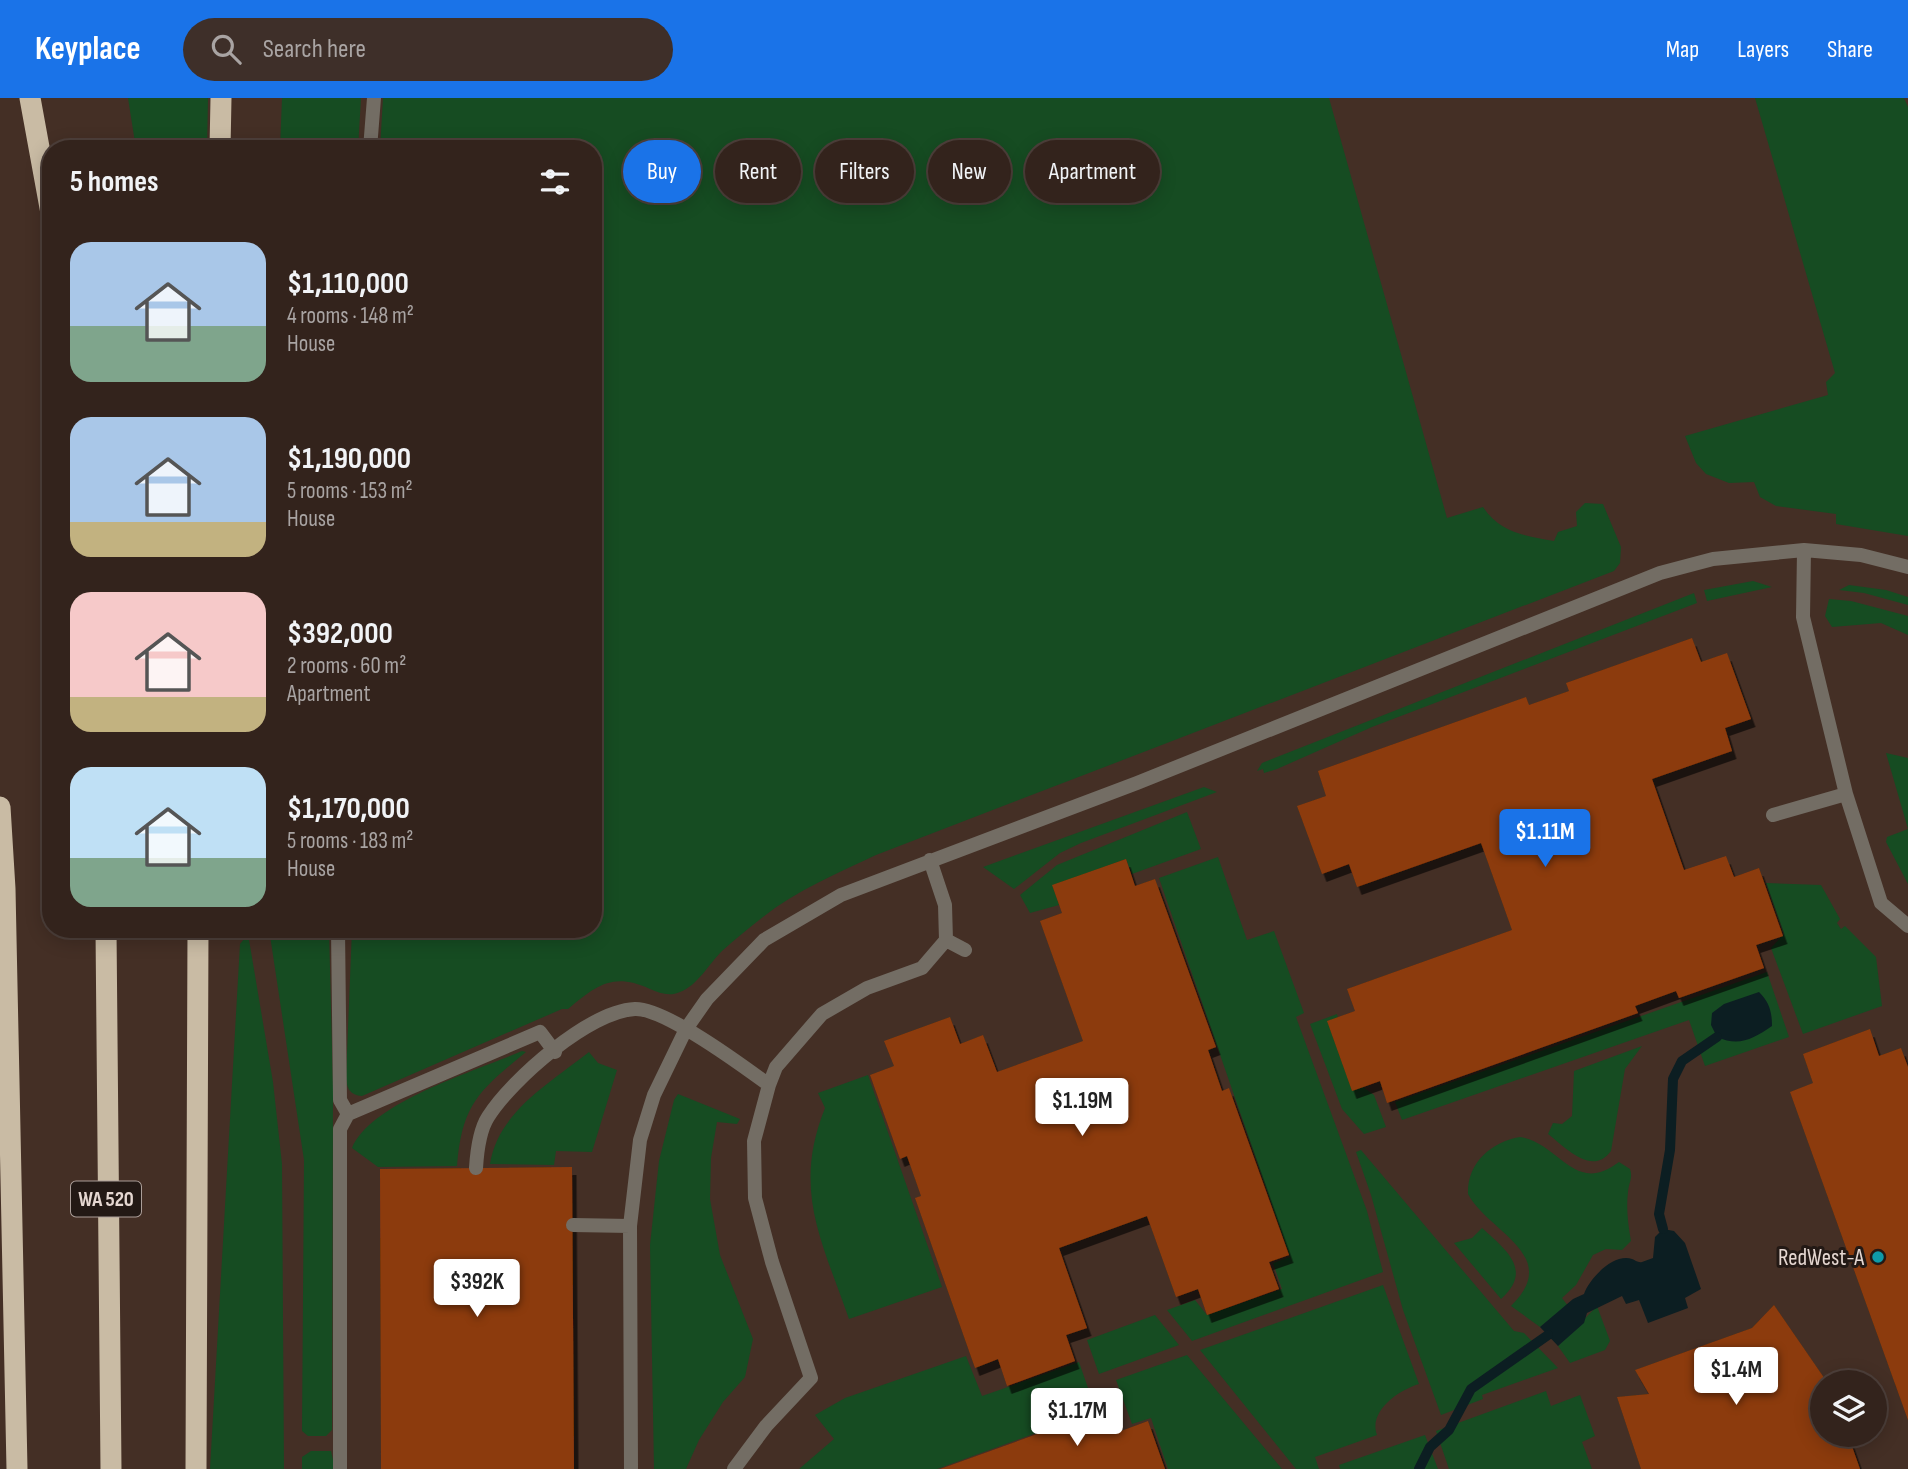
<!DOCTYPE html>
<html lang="en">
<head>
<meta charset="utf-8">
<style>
	:root { --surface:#33231c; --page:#3e2f29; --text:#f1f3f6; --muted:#a9a4a3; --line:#4e403b; --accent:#1a73e8 }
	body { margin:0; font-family:"Sofia Sans Condensed",sans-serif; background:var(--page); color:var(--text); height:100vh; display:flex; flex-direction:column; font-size:26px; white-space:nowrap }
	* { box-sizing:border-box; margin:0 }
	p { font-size:23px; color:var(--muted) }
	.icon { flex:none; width:38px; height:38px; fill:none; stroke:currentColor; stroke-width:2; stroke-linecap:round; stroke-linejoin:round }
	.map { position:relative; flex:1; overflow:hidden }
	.drawer { position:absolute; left:42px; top:42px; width:560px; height:798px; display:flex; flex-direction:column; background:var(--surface); border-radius:28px; box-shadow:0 4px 18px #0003,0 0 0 2px var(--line) }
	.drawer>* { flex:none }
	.guide { position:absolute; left:623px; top:42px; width:665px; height:63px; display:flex; gap:14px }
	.controls { position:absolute; left:1810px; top:1272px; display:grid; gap:14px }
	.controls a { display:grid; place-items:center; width:77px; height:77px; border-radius:50%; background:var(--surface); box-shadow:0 4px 18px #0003,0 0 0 2px var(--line); font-size:35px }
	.price { position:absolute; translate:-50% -60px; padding:0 16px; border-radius:7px; background:#fff; color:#222; font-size:23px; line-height:46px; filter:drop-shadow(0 2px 4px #0008) }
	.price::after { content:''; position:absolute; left:50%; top:42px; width:21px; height:16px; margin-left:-10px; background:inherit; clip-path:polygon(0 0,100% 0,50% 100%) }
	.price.on { background:var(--accent); color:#fff }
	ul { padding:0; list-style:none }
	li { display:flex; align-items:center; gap:21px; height:175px; padding:0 28px }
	li span { display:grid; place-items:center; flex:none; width:196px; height:140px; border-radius:21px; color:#555 }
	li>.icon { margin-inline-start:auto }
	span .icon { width:84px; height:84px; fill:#fffc; stroke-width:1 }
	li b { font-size:30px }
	h2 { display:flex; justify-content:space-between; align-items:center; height:84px; padding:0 28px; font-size:30px }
	.pill { padding:0 24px; border-radius:32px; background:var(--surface); box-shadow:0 4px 18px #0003,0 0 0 2px var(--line); font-size:24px; line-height:63px }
	.pill.on { background:var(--accent); color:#fff }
	header { display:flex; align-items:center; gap:42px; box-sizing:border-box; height:98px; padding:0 35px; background:var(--accent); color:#fff }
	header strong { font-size:33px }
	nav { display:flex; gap:38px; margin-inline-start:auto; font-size:24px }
	.search { width:490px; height:63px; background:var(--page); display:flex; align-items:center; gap:18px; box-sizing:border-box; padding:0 24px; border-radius:38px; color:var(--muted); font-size:26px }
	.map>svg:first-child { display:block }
	.green { fill:#164c22 }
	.water { fill:#0c1e22 }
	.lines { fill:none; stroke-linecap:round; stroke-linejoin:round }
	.stream { stroke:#0c1e22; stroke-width:10 }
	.building { fill:#8c3a09; filter:url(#shadow) }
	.lane { stroke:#736d64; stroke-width:14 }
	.highway { stroke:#c9bba4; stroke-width:21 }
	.culture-dot { fill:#0f9aa8; stroke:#231915; stroke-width:2.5 }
	.labels { text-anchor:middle; stroke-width:6; stroke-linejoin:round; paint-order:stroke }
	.shield { fill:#231915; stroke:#ab9e99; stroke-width:2 }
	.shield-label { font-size:21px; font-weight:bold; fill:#e5d7d1 }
	.poi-label { font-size:23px; fill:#e5d7d1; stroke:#231915; text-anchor:end }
</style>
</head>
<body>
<header>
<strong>Keyplace</strong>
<div class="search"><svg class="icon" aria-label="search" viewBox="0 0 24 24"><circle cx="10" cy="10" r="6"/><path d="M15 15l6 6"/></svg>Search here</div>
<nav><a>Map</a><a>Layers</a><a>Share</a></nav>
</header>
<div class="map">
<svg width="1908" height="1371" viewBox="0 0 1908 1371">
	<defs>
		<filter id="shadow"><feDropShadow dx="4.5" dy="8" stdDeviation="0" flood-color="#0009"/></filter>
	</defs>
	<rect width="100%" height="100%" fill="#442f25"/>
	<path class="green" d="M 128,0 L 208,0 L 207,51 L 136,51 Z
		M 282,0 L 361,0 L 358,51 L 280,51 Z
		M 383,0 L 1329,0 L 1447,420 L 1483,409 C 1500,435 1526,438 1554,443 L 1558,434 L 1577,428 L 1576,414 L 1585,405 L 1603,406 L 1621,449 L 1620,465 L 1614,473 L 876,757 C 838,775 797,792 763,819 C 749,830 735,841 722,853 C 709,866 697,888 680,894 C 669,899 660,895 650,891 C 613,874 597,887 568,911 L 562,911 L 362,998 C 350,997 347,991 346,980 L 352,831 L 593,831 L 593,51 L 380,51 Z
		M 1755,0 L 1904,0 L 1908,9 L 1908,438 L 1836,426 L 1836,416 L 1776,408 L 1760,399 L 1754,384 L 1729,385 L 1706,376 L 1696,365 L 1685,338 L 1828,297 L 1826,284 L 1835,275 Z
		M 1753,483 L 1772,489 L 1707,503 L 1704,492 Z
		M 1849,487 L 1886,492 L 1908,499 L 1908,507 L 1864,495 L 1839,492 Z
		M 1694,495 L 1697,505 L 1372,629 L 1277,671 L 1264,675 L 1263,671 L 1257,673 L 1262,665 Z
		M 1829,501 L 1851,503 L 1908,518 L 1908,537 L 1881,525 L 1832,529 L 1825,518 Z
		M 1886,655 L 1908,660 L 1908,786 L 1886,744 L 1887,739 L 1908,731 Z
		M 1204,689 L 1217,694 L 1081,745 L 1060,755 L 1014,791 L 983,769 Z
		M 1187,714 L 1201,751 L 1132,776 L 1126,761 L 1053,788 L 1059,807 L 1030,815 L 1020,797 L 1057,767 Z
		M 1218,759 L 1247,842 L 1274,833 L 1304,915 L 1296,919 L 1367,1113 L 1383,1174 L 1192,1243 L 1167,1212 L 1195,1202 L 1207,1217 L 1282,1191 L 1273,1165 L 1290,1159 L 1159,780 Z
		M 1766,785 L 1821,787 L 1840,821 L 1837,825 L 1841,831 L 1845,828 L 1876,859 L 1882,908 L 1803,936 L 1771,850 L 1784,836 Z
		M 269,831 L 329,831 L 333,990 L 332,1332 L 326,1338 L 308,1338 L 302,1333 L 304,1062 Z
		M 248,836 L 273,984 L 282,1066 L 284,1371 L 210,1371 L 240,846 Z
		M 1767,874 L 1789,939 L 1705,968 L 1689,922 L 1402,1022 L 1395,1004 Z
		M 1337,916 L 1353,992 L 1363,989 L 1374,997 L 1386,1029 L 1364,1036 L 1342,1011 L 1310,926 Z
		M 1642,948 L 1625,971 L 1611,1053 C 1592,1079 1565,1049 1548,1036 L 1553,1025 L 1562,1026 L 1572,1018 L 1574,973 Z
		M 522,953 L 526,954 C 480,992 462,1005 457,1068 L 378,1069 L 352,1050 C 371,1004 476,973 522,953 Z
		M 589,954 L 598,965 L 617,972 L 592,1054 L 556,1053 L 554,1067 L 490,1066 C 498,1014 550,985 589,954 Z
		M 868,977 L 942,1189 L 849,1221 C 822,1143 792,1092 825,1010 L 818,995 Z
		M 678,996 L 740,1021 L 737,1026 L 717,1024 L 711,1060 L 710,1101 L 720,1157 L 753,1241 L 745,1279 L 723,1304 L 699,1342 L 686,1371 L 654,1371 L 650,1147 L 659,1063 L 674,1002 Z
		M 1520,1039 C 1561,1046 1574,1098 1619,1064 L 1630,1071 C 1633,1080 1629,1084 1628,1094 C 1626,1110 1628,1126 1631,1143 L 1622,1152 L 1606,1151 L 1593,1157 L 1576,1187 L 1562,1200 L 1568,1208 L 1540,1229 L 1511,1208 C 1563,1157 1488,1134 1468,1096 C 1467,1065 1491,1044 1520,1039 Z
		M 1361,1052 L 1514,1233 L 1524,1235 L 1558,1270 L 1482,1297 L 1483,1301 L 1441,1317 L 1403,1212 L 1371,1097 L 1356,1054 Z
		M 1482,1130 C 1505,1151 1534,1172 1501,1201 L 1454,1145 L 1472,1140 Z
		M 1383,1187 L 1419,1286 C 1399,1292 1368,1313 1377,1337 L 1315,1359 L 1319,1371 L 1296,1371 L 1200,1252 Z
		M 1597,1208 L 1610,1243 L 1605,1252 L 1570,1265 L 1558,1248 Z
		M 1155,1217 L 1179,1247 L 1099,1276 L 1087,1242 Z
		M 1187,1257 L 1282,1371 L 1168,1371 L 1151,1320 L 1132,1326 L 1116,1282 Z
		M 966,1258 L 982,1298 L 1079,1264 L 1096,1313 L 937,1371 L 799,1371 L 834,1341 L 815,1317 L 845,1300 Z
		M 1546,1293 L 1551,1308 L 1580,1297 L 1595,1338 L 1582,1344 L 1592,1371 L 1449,1371 L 1436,1333 Z
		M 1425,1337 L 1438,1371 L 1340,1371 L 1339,1367 Z
		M 311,1353 L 331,1353 L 335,1371 L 302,1371 L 302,1359 Z"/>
	<path class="water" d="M 1759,894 C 1769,904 1772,913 1772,928 C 1753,941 1739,949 1717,939 L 1711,927 L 1712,915 L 1724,906 Z
		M 1663,1131 L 1674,1133 L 1685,1145 L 1701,1191 L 1685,1200 L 1688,1210 L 1648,1225 L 1639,1202 L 1626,1206 L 1622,1198 L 1587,1215 L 1584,1225 L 1558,1248 L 1540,1229 L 1573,1201 L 1584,1196 C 1589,1181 1613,1155 1632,1161 C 1635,1162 1638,1165 1642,1164 L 1653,1160 L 1655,1139 Z"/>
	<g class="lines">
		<path class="stream" d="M 1663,1131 L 1659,1116 L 1670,1052 L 1673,981 L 1682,963 L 1717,939
			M 1419,1371 L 1430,1349 L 1449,1332 L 1471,1291 L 1548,1237"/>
	</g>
	<path class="building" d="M 1692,540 L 1701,564 L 1727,555 L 1751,621 L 1725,630 L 1732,653 L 1652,681 L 1684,772 L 1726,758 L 1734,779 L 1759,770 L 1783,838 L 1756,847 L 1764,870 L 1679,900 L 1676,893 L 1635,908 L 1638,915 L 1387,1005 L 1380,983 L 1352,993 L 1327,923 L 1355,913 L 1347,891 L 1512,832 L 1481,745 L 1357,789 L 1349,766 L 1322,776 L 1297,708 L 1326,698 L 1318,673 L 1526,599 L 1529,607 L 1569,593 L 1566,585 Z
		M 1126,761 L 1135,788 L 1155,781 L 1216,949 L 1208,952 L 1222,993 L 1229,990 L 1289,1157 L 1269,1164 L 1279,1191 L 1207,1217 L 1198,1191 L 1176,1199 L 1147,1118 L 1059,1150 L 1087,1230 L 1066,1237 L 1075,1263 L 1007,1288 L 998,1261 L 975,1270 L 915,1100 L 921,1098 L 907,1058 L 900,1061 L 870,977 L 894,968 L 884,943 L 950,919 L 960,946 L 983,937 L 997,974 L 1083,943 L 1040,823 L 1062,815 L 1052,787 Z
		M 1870,931 L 1879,958 L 1901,950 L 1908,969 L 1908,1322 L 1790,994 L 1813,985 L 1803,956 Z
		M 572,1069 L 574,1371 L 381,1371 L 380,1071 Z
		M 1774,1207 L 1827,1284 L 1822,1284 L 1822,1337 L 1848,1337 L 1860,1371 L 1641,1371 L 1617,1299 L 1649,1296 L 1635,1272 L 1752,1230 Z
		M 1112,1309 L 1121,1333 L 1148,1323 L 1165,1371 L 940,1371 Z"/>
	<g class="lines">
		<path class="lane" d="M 370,51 L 374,0
			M 1908,469 L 1861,457 L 1804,452 L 1803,519 L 1846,696 L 1881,805 L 1908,828
			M 1773,717 L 1846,696
			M 338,831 L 340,1002 L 348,1016
			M 946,842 L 965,852
			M 476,1070 C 477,1054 479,1033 488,1019 C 512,981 590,913 635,911 C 665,910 743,968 769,987
			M 573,1127 L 630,1128
			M 340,1371 L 340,1031 L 348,1016 L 540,934 L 555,954
			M 631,1371 L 630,1128 L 640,1042 L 654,997 L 686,931 L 707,901 L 764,842 L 841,797 L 1137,685 L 1660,475 L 1713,461 L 1804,452
			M 734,1371 L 766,1328 L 811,1280 L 772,1164 L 755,1100 L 754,1043 L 769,987 L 776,969 L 822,916 L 867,890 L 922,870 L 946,842 L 945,807 L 930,762"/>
		<path class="highway" d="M 30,0 L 51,115
			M 220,51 L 221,0
			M 0,709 L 5,791 L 17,1371
			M 106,831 L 111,1371
			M 196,1371 L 198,831"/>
	</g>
	<circle class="culture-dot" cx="1878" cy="1159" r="7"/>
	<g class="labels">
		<rect class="shield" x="71" y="1083.5" width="70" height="35" rx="5"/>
		<g class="shield-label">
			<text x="106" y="1108">WA 520</text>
		</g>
		<g class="poi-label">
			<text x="1864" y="1167">RedWest-A</text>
		</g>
	</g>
</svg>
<div class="controls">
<a><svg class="icon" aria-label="layers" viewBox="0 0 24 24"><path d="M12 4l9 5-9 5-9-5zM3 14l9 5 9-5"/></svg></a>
</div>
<b class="price on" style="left:1545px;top:771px">$1.11M</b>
<b class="price" style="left:1082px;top:1040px">$1.19M</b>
<b class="price" style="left:477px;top:1221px">$392K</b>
<b class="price" style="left:1736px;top:1309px">$1.4M</b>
<b class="price" style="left:1077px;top:1350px">$1.17M</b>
<div class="guide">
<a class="pill on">Buy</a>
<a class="pill">Rent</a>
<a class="pill">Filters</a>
<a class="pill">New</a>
<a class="pill">Apartment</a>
</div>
<section class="drawer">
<h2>5 homes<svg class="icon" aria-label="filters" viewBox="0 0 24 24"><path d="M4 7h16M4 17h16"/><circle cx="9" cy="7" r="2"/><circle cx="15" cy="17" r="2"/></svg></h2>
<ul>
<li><span style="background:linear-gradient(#a9c7e8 60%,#7fa58c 0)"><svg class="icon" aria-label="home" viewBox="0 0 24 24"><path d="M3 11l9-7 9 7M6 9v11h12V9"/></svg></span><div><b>$1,110,000</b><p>4 rooms · 148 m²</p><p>House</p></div></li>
<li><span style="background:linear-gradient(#a9c7e8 75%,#c2b280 0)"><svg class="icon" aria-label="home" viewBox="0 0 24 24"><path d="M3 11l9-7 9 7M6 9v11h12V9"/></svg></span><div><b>$1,190,000</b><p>5 rooms · 153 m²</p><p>House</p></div></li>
<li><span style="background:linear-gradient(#f6c9c9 75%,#c2b280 0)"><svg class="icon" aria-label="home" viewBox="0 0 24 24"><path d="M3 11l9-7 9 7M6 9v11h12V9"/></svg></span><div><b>$392,000</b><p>2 rooms · 60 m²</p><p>Apartment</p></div></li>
<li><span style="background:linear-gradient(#bfe0f5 65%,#7fa58c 0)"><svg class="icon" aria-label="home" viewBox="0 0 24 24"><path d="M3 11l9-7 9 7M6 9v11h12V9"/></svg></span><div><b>$1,170,000</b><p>5 rooms · 183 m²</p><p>House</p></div></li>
</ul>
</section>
</div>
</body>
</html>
